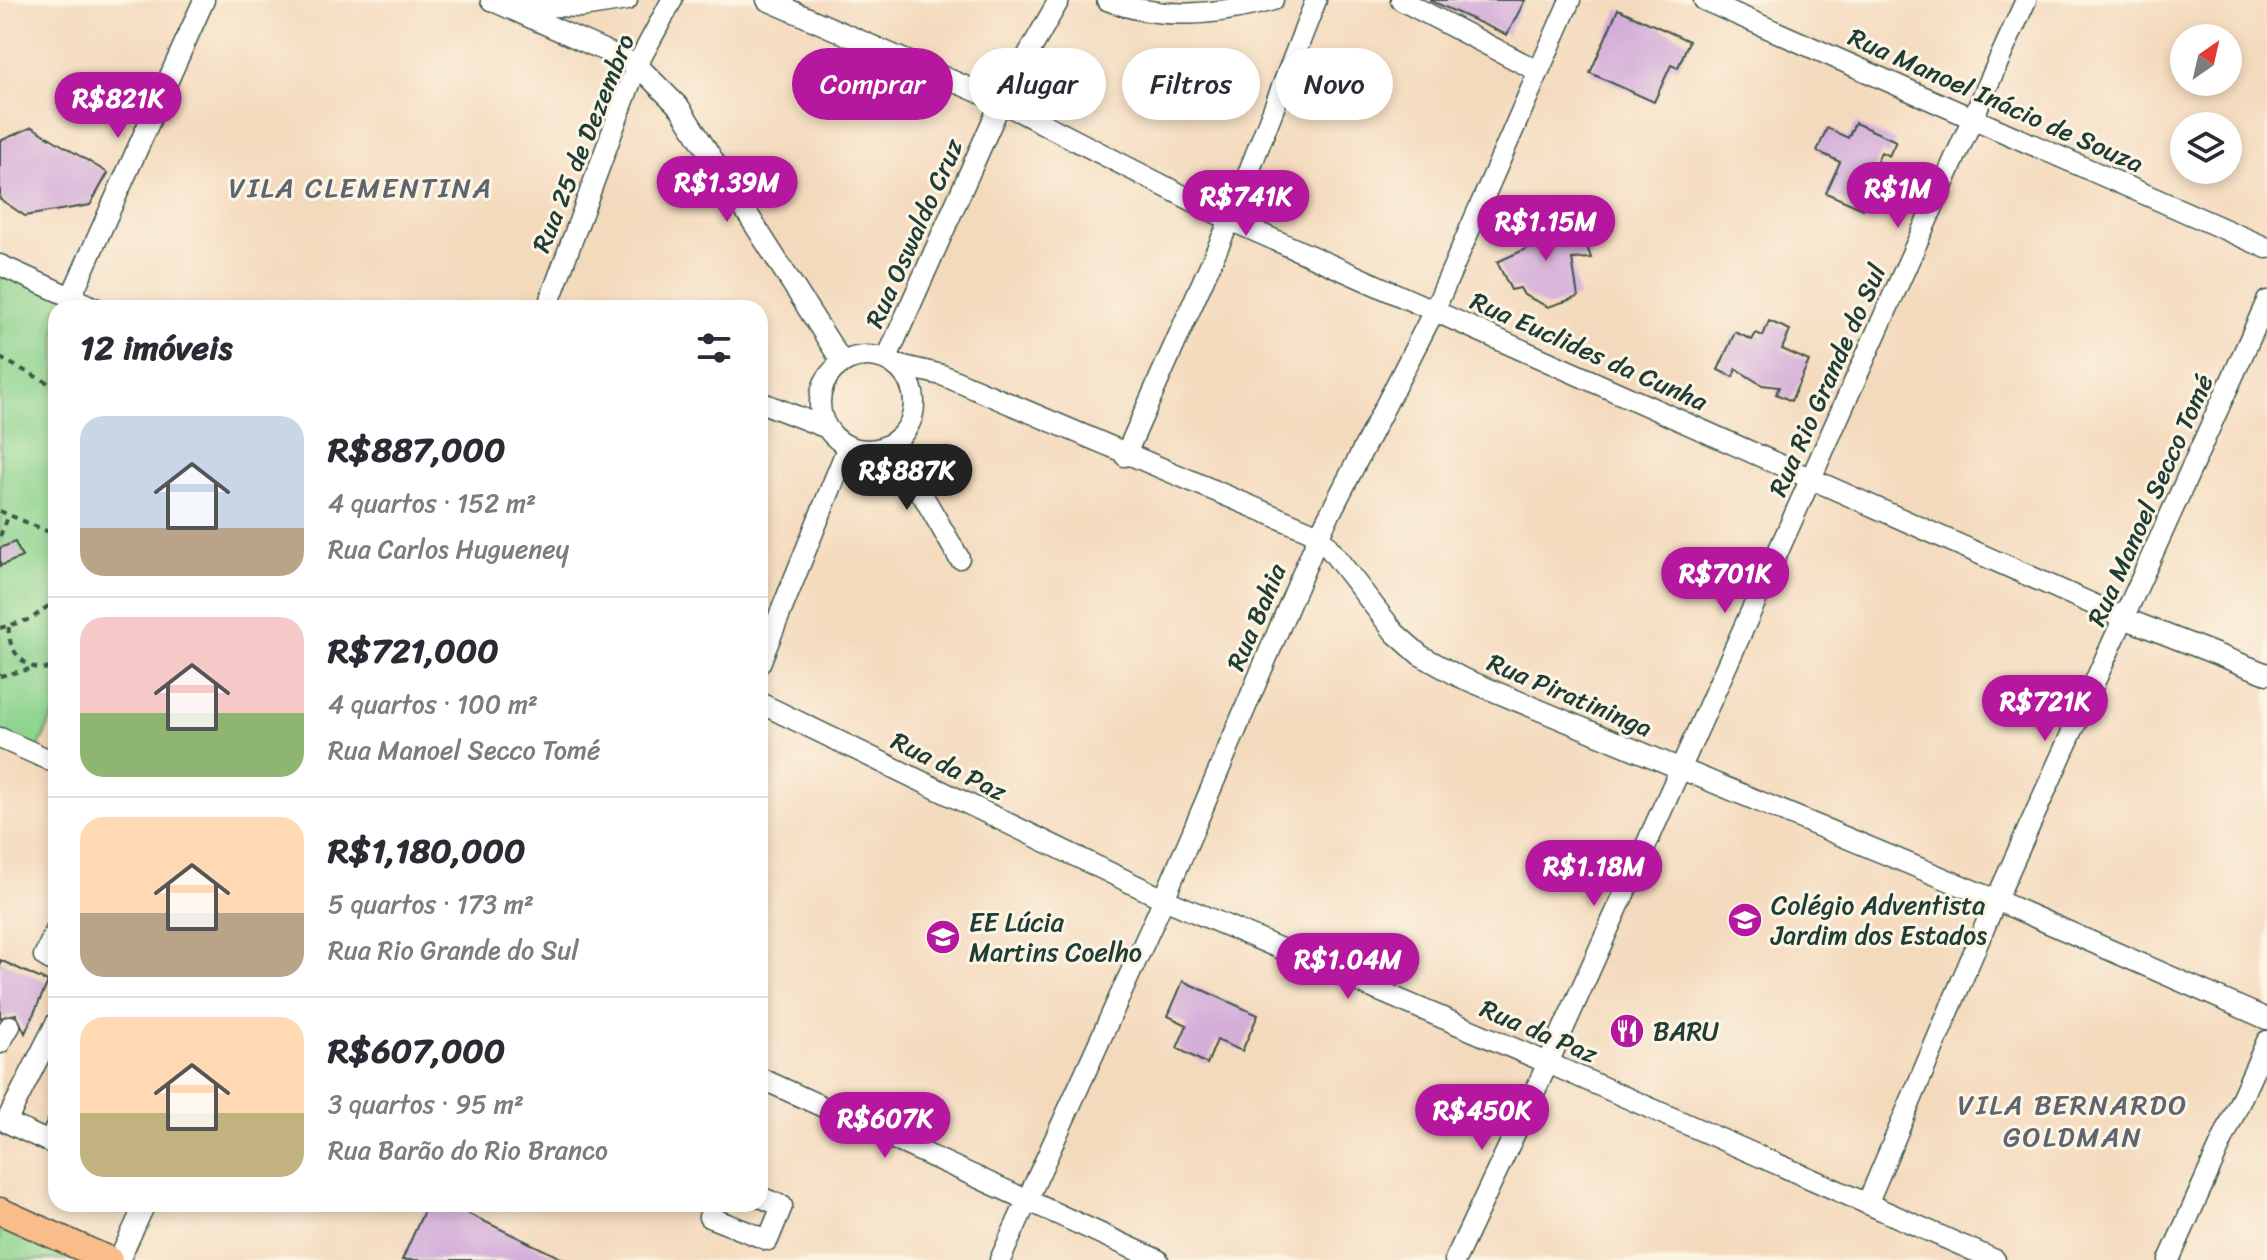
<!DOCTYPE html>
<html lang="pt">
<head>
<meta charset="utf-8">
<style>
	:root { --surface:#fff; --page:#f7f7f7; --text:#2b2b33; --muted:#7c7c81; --line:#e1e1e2; --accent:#b5179e }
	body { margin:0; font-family:Sriracha,sans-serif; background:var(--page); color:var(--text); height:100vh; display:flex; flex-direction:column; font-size:30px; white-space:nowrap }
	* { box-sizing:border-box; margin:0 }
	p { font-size:26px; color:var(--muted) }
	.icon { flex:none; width:44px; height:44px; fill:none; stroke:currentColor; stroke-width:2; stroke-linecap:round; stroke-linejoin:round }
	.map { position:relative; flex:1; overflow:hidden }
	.panel { position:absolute; left:48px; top:300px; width:720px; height:912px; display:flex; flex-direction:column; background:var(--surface); border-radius:24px; box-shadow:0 4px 12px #0003 }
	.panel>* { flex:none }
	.guide { position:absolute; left:792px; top:48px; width:760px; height:72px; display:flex; gap:16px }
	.needle { width:52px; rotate:34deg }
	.controls { position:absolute; left:2170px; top:24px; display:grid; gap:16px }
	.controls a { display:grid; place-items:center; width:72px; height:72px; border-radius:50%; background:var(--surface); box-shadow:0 4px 12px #0003; font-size:40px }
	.price { position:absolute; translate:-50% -68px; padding:0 18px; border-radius:28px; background:var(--accent); color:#fff; font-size:26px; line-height:52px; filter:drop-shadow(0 2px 4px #0008) }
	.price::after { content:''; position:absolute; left:50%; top:48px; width:24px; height:18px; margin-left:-12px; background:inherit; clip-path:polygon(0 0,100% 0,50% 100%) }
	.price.active { background:#222; color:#fff }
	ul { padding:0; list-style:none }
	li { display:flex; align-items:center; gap:24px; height:200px; padding:0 32px }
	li+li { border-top:2px solid var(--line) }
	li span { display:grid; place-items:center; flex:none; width:224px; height:160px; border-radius:24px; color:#555 }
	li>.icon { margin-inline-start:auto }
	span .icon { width:96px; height:96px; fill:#fffc; stroke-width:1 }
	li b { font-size:34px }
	h2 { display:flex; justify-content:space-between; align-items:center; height:96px; padding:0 32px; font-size:34px }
	.pill { padding:0 28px; border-radius:36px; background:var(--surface); box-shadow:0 4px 12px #0003; font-size:28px; line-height:72px }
	.pill.active { background:var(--accent); color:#fff }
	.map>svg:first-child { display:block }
	.green { fill:#8ed48f; stroke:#568862; stroke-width:2 }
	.building { fill:#d4aed9 }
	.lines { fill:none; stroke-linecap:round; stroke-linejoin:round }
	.minor-casing { stroke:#3f5549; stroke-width:23 }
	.major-casing { stroke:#3f5549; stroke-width:29 }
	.path { stroke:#3f5549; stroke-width:4; stroke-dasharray:6 6; stroke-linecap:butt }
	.minor { stroke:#fff; stroke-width:20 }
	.major { stroke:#fabc8b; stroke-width:26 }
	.labels { text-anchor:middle; stroke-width:6; stroke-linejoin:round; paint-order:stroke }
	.street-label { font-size:26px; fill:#1f3d34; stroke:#fcf5e5 }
	.poi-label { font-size:26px; fill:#1f3d34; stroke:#fcf5e5; text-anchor:start }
	.neighbourhood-label { font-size:28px; letter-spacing:2px; fill:#5e656e; stroke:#fcf5e5 }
</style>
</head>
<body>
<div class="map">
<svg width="2267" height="1260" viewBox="0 0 2267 1260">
	<rect width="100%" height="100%" fill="#fcf5e5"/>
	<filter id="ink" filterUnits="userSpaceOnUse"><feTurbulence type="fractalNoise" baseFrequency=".0125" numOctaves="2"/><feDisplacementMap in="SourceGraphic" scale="16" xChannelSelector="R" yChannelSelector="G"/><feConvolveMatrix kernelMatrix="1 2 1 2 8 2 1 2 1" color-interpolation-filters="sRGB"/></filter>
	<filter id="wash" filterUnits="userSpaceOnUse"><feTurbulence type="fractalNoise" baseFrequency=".006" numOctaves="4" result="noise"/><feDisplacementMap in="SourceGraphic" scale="32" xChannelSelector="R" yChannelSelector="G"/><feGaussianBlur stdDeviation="1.8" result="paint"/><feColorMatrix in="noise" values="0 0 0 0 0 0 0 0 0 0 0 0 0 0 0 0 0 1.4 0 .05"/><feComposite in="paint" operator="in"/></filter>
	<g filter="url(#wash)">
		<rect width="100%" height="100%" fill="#f4dabd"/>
		<path class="green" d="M 0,267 L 95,308 L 56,308 L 56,709 L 36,754 L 0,738 Z
			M 0,1212 L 109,1260 L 0,1260 Z"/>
		<g id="blocks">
			<path class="building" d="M 1429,0 L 1525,0 L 1507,35 Z
				M 1618,9 L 1689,41 L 1678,68 L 1671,65 L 1654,102 L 1590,73 Z
				M 1855,123 L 1896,141 L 1889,156 L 1881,152 L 1867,183 L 1873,186 L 1863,209 L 1826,193 L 1840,162 L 1817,151 L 1827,128 L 1848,138 Z
				M 32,127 L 108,173 L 90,205 L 25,216 L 0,199 L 0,141 Z
				M 1543,217 L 1569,227 L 1571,234 L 1582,232 L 1591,258 L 1572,259 L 1578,297 L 1548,307 L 1524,295 L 1520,288 L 1511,290 L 1497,262 L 1537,244 L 1512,229 Z
				M 1769,321 L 1790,330 L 1782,349 L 1809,361 L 1791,401 L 1776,394 L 1779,387 L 1762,385 L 1736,369 L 1733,377 L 1718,370 L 1735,332 L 1752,340 L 1756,333 L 1763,336 Z
				M 15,542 L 22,557 L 0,566 L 0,548 Z
				M 0,960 L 48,982 L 25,1033 L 16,1014 L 0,1018 Z
				M 1183,981 L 1258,1015 L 1242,1051 L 1217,1040 L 1207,1064 L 1177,1048 L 1187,1025 L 1168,1016 Z
				M 427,1204 L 448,1204 L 565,1260 L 402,1260 Z"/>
		</g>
	</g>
	<g filter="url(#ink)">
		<use href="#blocks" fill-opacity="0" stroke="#3f5549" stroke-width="2"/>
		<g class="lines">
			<g class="minor-casing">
				<path id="minor" d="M 491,0 L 637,65 L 680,108 L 842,362
					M 767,0 L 1001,102 L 1230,220 L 2126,619 L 2267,674
					M 1107,0 C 1161,21 1218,15 1273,0
					M 1401,0 L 1536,70
					M 1704,0 L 2267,248
					M 517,5 L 582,7 L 627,0
					M 0,265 L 95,308
					M 71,297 L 204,0
					M 547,308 L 637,65 L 672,0
					M820 403a47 47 0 1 1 94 0a47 47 0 1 1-94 0Z
					M 886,360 L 1001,102 L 1059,0
					M 895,364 L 942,375 L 1319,535 L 1395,633 L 1420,655 L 1460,677 L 1996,900 L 2267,1019
					M 760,402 L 827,428
					M 893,444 L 959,558
					M 1125,456 L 1230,220 L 1316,0
					M 760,663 L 848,446
					M 760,703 L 1164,899 L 1548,1063 L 1995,1260
					M 0,738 L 56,763
					M 56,930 L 44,956 L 56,963
					M 56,1023 L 6,1122 L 49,1142 L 56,1127
					M 0,1043 L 10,1026
					M 760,1078 L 1158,1260
					M 715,1204 L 709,1217 L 768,1240 L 782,1206 L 760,1197
					M 1867,1204 L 1996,900 L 2267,301
					M 119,1260 L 145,1204
					M 1000,1260 L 1164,899 L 1319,535 L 1434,311 L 1570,0
					M 1455,1260 L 1548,1063 L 2026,0
					M 2169,1260 L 2267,1041"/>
			</g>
			<g class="major-casing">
				<path id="major" d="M 0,1211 L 109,1260"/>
			</g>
			<path class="path" d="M 0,358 L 56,387
				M 0,511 L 56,535
				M 0,536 L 9,515
				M 9,627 C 6,652 31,677 56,666
				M 0,628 L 31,619 L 56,600
				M 0,676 L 30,669"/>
			<use href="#minor" class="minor"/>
			<use href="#major" class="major"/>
		</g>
	</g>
	<defs>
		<g id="school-disc" transform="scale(1.8)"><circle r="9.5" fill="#b5179e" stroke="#fcf5e5"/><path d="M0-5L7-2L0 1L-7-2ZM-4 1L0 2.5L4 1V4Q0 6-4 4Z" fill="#fff"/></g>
		<g id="restaurant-disc" transform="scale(1.8)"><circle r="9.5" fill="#b5179e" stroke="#fcf5e5"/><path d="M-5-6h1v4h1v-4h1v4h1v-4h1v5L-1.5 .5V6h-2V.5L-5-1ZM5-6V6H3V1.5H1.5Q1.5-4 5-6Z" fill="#fff"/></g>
	</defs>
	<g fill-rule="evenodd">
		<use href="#school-disc" x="1745" y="920"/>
		<use href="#school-disc" x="943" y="937"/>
		<use href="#restaurant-disc" x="1627" y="1031"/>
	</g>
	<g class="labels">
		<g class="street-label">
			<text transform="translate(1996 100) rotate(24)" y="9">Rua Manoel Inácio de Souza</text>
			<text transform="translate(583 143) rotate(-68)" y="9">Rua 25 de Dezembro</text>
			<text transform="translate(914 233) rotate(-66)" y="9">Rua Oswaldo Cruz</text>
			<text transform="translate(1589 351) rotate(24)" y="9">Rua Euclides da Cunha</text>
			<text transform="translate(1827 380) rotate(-66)" y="9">Rua Rio Grande do Sul</text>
			<text transform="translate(2150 500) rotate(-66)" y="9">Rua Manoel Secco Tomé</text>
			<text transform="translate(1256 617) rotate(-67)" y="9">Rua Bahia</text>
			<text transform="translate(1570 695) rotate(23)" y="9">Rua Piratininga</text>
			<text transform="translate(949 766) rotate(26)" y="9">Rua da Paz</text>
			<text transform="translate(1539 1031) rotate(23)" y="9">Rua da Paz</text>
		</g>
		<g class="poi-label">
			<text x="1771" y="914">Colégio Adventista<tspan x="1771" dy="30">Jardim dos Estados</tspan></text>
			<text x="969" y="931">EE Lúcia<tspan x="969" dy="30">Martins Coelho</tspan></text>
			<text x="1653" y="1040">BARU</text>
		</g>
		<g class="neighbourhood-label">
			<text x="361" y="197">VILA CLEMENTINA</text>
			<text x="2073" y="1114">VILA BERNARDO<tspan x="2073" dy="32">GOLDMAN</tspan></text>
		</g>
	</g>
</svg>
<div class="controls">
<a><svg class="needle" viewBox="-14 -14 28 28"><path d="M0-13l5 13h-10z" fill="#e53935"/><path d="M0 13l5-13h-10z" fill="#7c7c81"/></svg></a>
<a><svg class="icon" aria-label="layers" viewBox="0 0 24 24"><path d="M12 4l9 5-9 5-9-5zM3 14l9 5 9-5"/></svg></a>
</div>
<b class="price" style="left:118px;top:140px">R$821K</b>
<b class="price" style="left:727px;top:224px">R$1.39M</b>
<b class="price" style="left:1898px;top:230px">R$1M</b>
<b class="price" style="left:1246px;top:238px">R$741K</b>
<b class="price" style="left:1546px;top:263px">R$1.15M</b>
<b class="price active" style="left:907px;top:512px">R$887K</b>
<b class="price" style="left:1725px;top:615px">R$701K</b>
<b class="price" style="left:2045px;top:743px">R$721K</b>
<b class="price" style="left:1594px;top:908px">R$1.18M</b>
<b class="price" style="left:1348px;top:1001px">R$1.04M</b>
<b class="price" style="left:1482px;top:1152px">R$450K</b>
<b class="price" style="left:885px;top:1160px">R$607K</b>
<div class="guide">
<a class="pill active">Comprar</a>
<a class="pill">Alugar</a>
<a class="pill">Filtros</a>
<a class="pill">Novo</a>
</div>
<section class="panel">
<h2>12 imóveis<svg class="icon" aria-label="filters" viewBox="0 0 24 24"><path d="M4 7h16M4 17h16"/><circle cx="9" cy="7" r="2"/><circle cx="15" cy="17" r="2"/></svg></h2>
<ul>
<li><span style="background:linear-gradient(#c9d6e8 70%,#b9a48a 0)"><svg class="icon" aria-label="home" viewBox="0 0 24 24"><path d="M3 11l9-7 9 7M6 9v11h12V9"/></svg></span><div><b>R$887,000</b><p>4 quartos · 152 m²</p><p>Rua Carlos Hugueney</p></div></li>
<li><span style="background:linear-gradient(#f6c9c9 60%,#8fb573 0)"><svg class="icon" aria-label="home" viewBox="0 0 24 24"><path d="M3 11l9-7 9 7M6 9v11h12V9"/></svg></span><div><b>R$721,000</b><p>4 quartos · 100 m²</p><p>Rua Manoel Secco Tomé</p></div></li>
<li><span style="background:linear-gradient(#ffd9b3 60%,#b9a48a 0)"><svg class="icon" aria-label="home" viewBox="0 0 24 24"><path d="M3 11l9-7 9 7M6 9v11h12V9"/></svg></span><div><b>R$1,180,000</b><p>5 quartos · 173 m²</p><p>Rua Rio Grande do Sul</p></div></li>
<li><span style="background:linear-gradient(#ffd9b3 60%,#c2b280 0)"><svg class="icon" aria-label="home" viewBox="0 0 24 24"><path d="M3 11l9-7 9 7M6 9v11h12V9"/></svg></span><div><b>R$607,000</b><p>3 quartos · 95 m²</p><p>Rua Barão do Rio Branco</p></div></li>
</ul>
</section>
</div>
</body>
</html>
